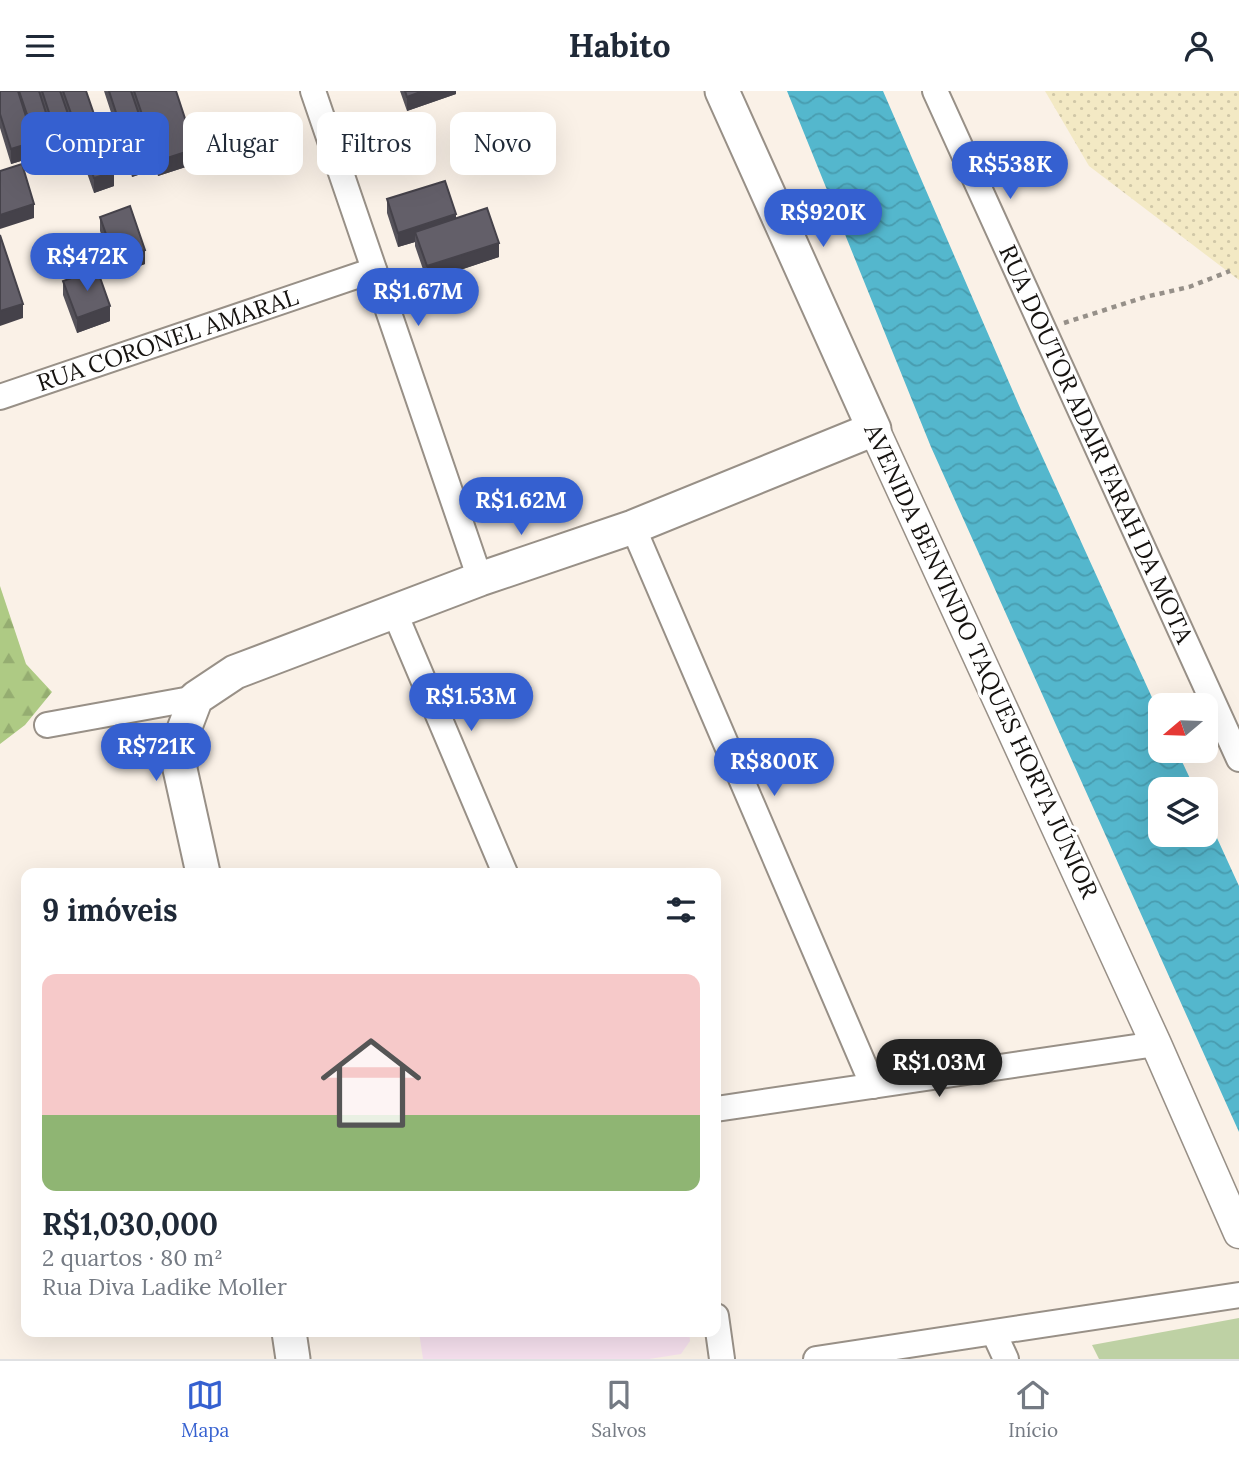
<!DOCTYPE html>
<html lang="pt">
<head>
<meta charset="utf-8">
<style>
	:root { --surface:#fff; --page:#f6f6f7; --text:#1f2937; --muted:#747a83; --line:#e0e1e3; --accent:#3560d0 }
	body { margin:0; font-family:Lora,serif; background:var(--page); color:var(--text); height:100vh; display:flex; flex-direction:column; font-size:26px; white-space:nowrap }
	* { box-sizing:border-box; margin:0 }
	p { font-size:23px; color:var(--muted) }
	.icon { flex:none; width:38px; height:38px; fill:none; stroke:currentColor; stroke-width:2; stroke-linecap:round; stroke-linejoin:round }
	.map { position:relative; flex:1; overflow:hidden }
	.sheet { position:absolute; left:21px; top:777px; width:700px; height:469px; display:flex; flex-direction:column; background:var(--surface); border-radius:14px; box-shadow:0 7px 28px #0002 }
	.sheet>* { flex:none }
	.banner { position:absolute; left:21px; top:21px; width:700px; height:63px; display:flex; gap:14px }
	.needle { width:46px; rotate:251deg }
	.buttons { position:absolute; left:1148px; top:602px; display:grid; gap:14px }
	.buttons a { display:grid; place-items:center; width:70px; height:70px; border-radius:14px; background:var(--surface); box-shadow:0 7px 28px #0002; font-size:35px }
	.price { position:absolute; translate:-50% -60px; padding:0 16px; border-radius:24px; background:var(--accent); color:#fff; font-size:23px; line-height:46px; filter:drop-shadow(0 2px 4px #0008) }
	.price::after { content:''; position:absolute; left:50%; top:42px; width:21px; height:16px; margin-left:-10px; background:inherit; clip-path:polygon(0 0,100% 0,50% 100%) }
	.price.current { background:#222; color:#fff }
	ul { padding:0; list-style:none }
	li { display:grid; align-content:center; gap:14px; height:371px; padding:0 21px }
	li span { display:grid; place-items:center; height:217px; border-radius:14px; color:#555 }
	li>.icon { margin-inline-start:auto }
	span .icon { width:126px; height:126px; fill:#fffc; stroke-width:1 }
	li b { font-size:30px }
	h2 { display:flex; justify-content:space-between; align-items:center; height:84px; padding:0 21px; font-size:30px }
	.chip { padding:0 24px; border-radius:14px; background:var(--surface); box-shadow:0 7px 28px #0002; font-size:24px; line-height:63px }
	.chip.current { background:var(--accent); color:#fff }
	header { display:flex; justify-content:space-between; align-items:center; height:91px; padding:0 21px; background:var(--surface); font-size:32px; font-weight:700 }
	.tabs { display:flex; justify-content:space-around; align-items:center; height:98px; border-top:2px solid var(--line); background:var(--surface); font-size:19px; color:var(--muted) }
	.tabs a { display:grid; justify-items:center; gap:4px }
	.tabs .current { color:var(--accent) }
	.map>svg:first-child { display:block }
	.education { fill:#f7e1ef }
	.grass { fill:#bed1a4 }
	.forest { fill:url(#forest-firs) }
	.sand { fill:url(#sand-dots) }
	.water { fill:url(#water-waves) }
	.lines { fill:none; stroke-linecap:round; stroke-linejoin:round }
	.minor-casing { stroke:#989087; stroke-width:28 }
	.tertiary-casing { stroke:#989087; stroke-width:33 }
	.secondary-casing { stroke:#989087; stroke-width:37 }
	.path { stroke:#969089; stroke-width:4.5; stroke-dasharray:5 5; stroke-linecap:butt }
	.minor { stroke:#fff; stroke-width:24 }
	.tertiary { stroke:#fff; stroke-width:30 }
	.secondary { stroke:#fff; stroke-width:33 }
	.wall { fill:#55525a }
	.shaded-wall { fill:#45424a }
	.building { fill:#635f69; stroke:#45424a; stroke-width:2 }
	.labels { text-anchor:middle; stroke-width:7; stroke-linejoin:round; paint-order:stroke }
	.street-label { font-size:24px; fill:#161310; stroke:#fff }
</style>
</head>
<body>
<header><svg class="icon" aria-label="menu" viewBox="0 0 24 24"><path d="M4 6h16M4 12h16M4 18h16"/></svg>Habito<svg class="icon" aria-label="person" viewBox="0 0 24 24"><circle cx="12" cy="8" r="4"/><path d="M4 21q1-7 8-7t8 7"/></svg></header>
<div class="map">
<svg width="1239" height="1268" viewBox="0 0 1239 1268">
	<defs>
		<pattern id="forest-firs" width="22" height="20" patternUnits="userSpaceOnUse" patternTransform="scale(1.75)"><rect width="22" height="20" fill="#aeca84"/><path d="M5 1l3.5 6h-7zM16 11l3.5 6h-7z" fill="#95ad71"/></pattern>
		<pattern id="sand-dots" width="8" height="8" patternUnits="userSpaceOnUse" patternTransform="scale(1.75)"><rect width="8" height="8" fill="#f3e9c4"/><path d="M2 2h.1M6 6h.1" fill="none" stroke="#d0c7a7" stroke-width="1.8" stroke-linecap="round"/></pattern>
		<pattern id="water-waves" width="16" height="10" patternUnits="userSpaceOnUse" patternTransform="scale(1.75)"><rect width="16" height="10" fill="#54b7cd"/><path d="M0 5q4-4 8 0t8 0" fill="none" stroke="#489caf"/></pattern>
	</defs>
	<rect width="100%" height="100%" fill="#faf1e7"/>
	<path class="education" d="M 419,1241 L 689,1241 L 690,1250 L 681,1263 L 649,1268 L 423,1268 Z"/>
	<path class="grass" d="M 1239,1227 L 1239,1268 L 1099,1268 L 1092,1254 Z"/>
	<path class="forest" d="M 0,495 L 26,573 L 52,601 L 25,634 L 0,653 Z"/>
	<path class="sand" d="M 1045,0 L 1239,0 L 1239,189 L 1089,75 Z"/>
	<path class="water" d="M 787,0 L 883,0 L 1021,319 L 1160,624 L 1160,660 L 1177,660 L 1195,698 L 1160,698 L 1160,744 L 1206,744 L 1206,723 L 1239,795 L 1239,1041 L 931,356 Z"/>
	<g class="lines">
		<g class="minor-casing">
			<g id="minor">
				<path d="M 313,0 L 480,488"/>
				<path id="s1" d="M 935,0 L 1239,668"/>
				<path id="s2" d="M 0,306 L 374,179"/>
				<path d="M 633,436 L 873,995"/>
				<path d="M 394,520 L 505,782"/>
				<path d="M 47,634 L 196,607"/>
				<path d="M 716,1018 L 1156,953"/>
				<path d="M 716,1225 L 722,1268"/>
				<path d="M 994,1242 L 1006,1268"/>
				<path d="M 816,1268 L 1239,1204"/>
			</g>
		</g>
		<g class="tertiary-casing">
			<path id="tertiary" d="M 874,338 L 1156,953 L 1239,1142"/>
		</g>
		<g class="secondary-casing">
			<path id="secondary" d="M 203,782 L 180,678 L 183,641 L 196,607 L 235,581 L 480,488 L 633,436 L 874,338 L 722,0
				M 289,1241 L 293,1268"/>
		</g>
		<path class="path" d="M 1064,232 L 1145,206 L 1189,196 L 1230,180"/>
		<use href="#minor" class="minor"/>
		<use href="#tertiary" class="tertiary"/>
		<use href="#secondary" class="secondary"/>
	</g>
	<path class="wall" d="M 0,0 L 86,0 L 114,95 L 94,102 L 74,45 L 74,55 L 57,60 L 53,48 L 53,58 L 36,64 L 34,59 L 34,66 L 11,73 L 0,37 Z
		M 104,0 L 176,0 L 195,73 L 158,85 L 153,70 L 153,79 L 132,86 Z
		M 400,0 L 456,0 L 456,3 L 407,20 Z
		M 387,108 L 456,127 L 499,166 L 427,190 L 415,155 L 415,151 L 398,156 L 387,122 Z
		M 100,126 L 145,173 L 115,184 L 100,140 Z
		M 63,190 L 110,230 L 77,242 L 63,204 Z"/>
	<path class="shaded-wall" d="M 423,0 L 456,0 L 456,3 L 407,20 L 407,6 Z
		M 74,40 L 74,55 L 57,60 L 57,46 Z
		M 53,44 L 53,58 L 36,64 L 36,50 Z
		M 34,51 L 34,66 L 11,73 L 11,58 Z
		M 195,58 L 195,73 L 158,85 L 158,70 Z
		M 153,64 L 153,79 L 132,86 L 132,71 Z
		M 114,81 L 114,95 L 94,102 L 94,87 Z
		M 34,113 L 34,127 L 0,138 L 0,124 Z
		M 456,123 L 456,138 L 415,141 L 415,151 L 398,156 L 398,142 Z
		M 499,152 L 499,166 L 427,190 L 427,175 Z
		M 145,159 L 145,173 L 115,184 L 115,169 Z
		M 23,213 L 23,227 L 0,235 L 0,220 Z
		M 110,215 L 110,230 L 77,242 L 77,227 Z"/>
	<path class="building" d="M 0,0 L 18,0 L 34,51 L 11,58 L 0,23 Z
		M 19,0 L 39,0 L 53,44 L 36,50 Z
		M 42,0 L 60,0 L 74,40 L 57,46 Z
		M 63,0 L 86,0 L 114,81 L 94,87 Z
		M 109,0 L 131,0 L 153,64 L 132,71 Z
		M 134,0 L 176,0 L 195,58 L 158,70 Z
		M 405,0 L 423,0 L 407,6 Z
		M 22,73 L 34,113 L 0,124 L 0,80 Z
		M 445,90 L 456,123 L 398,142 L 387,108 Z
		M 130,115 L 145,159 L 115,169 L 100,126 Z
		M 487,117 L 499,152 L 427,175 L 415,141 Z
		M 0,144 L 23,213 L 0,220 Z
		M 97,178 L 110,215 L 77,227 L 63,190 Z"/>
	<g class="labels">
		<g class="street-label">
			<text dy="8" stroke="none"><textPath href="#s2" startOffset="177">RUA CORONEL AMARAL</textPath></text>
			<text dy="8" stroke="none"><textPath href="#s1" startOffset="388">RUA DOUTOR ADAIR FARAH DA MOTA</textPath></text>
			<text transform="translate(981 570) rotate(65)" y="8">AVENIDA BENVINDO TAQUES HORTA JÚNIOR</text>
		</g>
	</g>
</svg>
<div class="buttons">
<a><svg class="needle" viewBox="-14 -14 28 28"><path d="M0-13l5 13h-10z" fill="#e53935"/><path d="M0 13l5-13h-10z" fill="#747a83"/></svg></a>
<a><svg class="icon" aria-label="layers" viewBox="0 0 24 24"><path d="M12 4l9 5-9 5-9-5zM3 14l9 5 9-5"/></svg></a>
</div>
<b class="price" style="left:1010px;top:110px">R$538K</b>
<b class="price" style="left:823px;top:158px">R$920K</b>
<b class="price" style="left:87px;top:202px">R$472K</b>
<b class="price" style="left:418px;top:237px">R$1.67M</b>
<b class="price" style="left:521px;top:446px">R$1.62M</b>
<b class="price" style="left:471px;top:642px">R$1.53M</b>
<b class="price" style="left:156px;top:692px">R$721K</b>
<b class="price" style="left:774px;top:707px">R$800K</b>
<b class="price current" style="left:939px;top:1008px">R$1.03M</b>
<div class="banner">
<a class="chip current">Comprar</a>
<a class="chip">Alugar</a>
<a class="chip">Filtros</a>
<a class="chip">Novo</a>
</div>
<section class="sheet">
<h2>9 imóveis<svg class="icon" aria-label="filters" viewBox="0 0 24 24"><path d="M4 7h16M4 17h16"/><circle cx="9" cy="7" r="2"/><circle cx="15" cy="17" r="2"/></svg></h2>
<ul>
<li><span style="background:linear-gradient(#f6c9c9 65%,#8fb573 0)"><svg class="icon" aria-label="home" viewBox="0 0 24 24"><path d="M3 11l9-7 9 7M6 9v11h12V9"/></svg></span><div><b>R$1,030,000</b><p>2 quartos · 80 m²</p><p>Rua Diva Ladike Moller</p></div></li>
</ul>
</section>
</div>
<nav class="tabs">
<a class="current"><svg class="icon" aria-label="map" viewBox="0 0 24 24"><path d="M3 6l6-2 6 2 6-2v14l-6 2-6-2-6 2zM9 4v14M15 6v14"/></svg>Mapa</a>
<a><svg class="icon" aria-label="saved" viewBox="0 0 24 24"><path d="M7 4h10v16l-5-4-5 4z"/></svg>Salvos</a>
<a><svg class="icon" aria-label="home" viewBox="0 0 24 24"><path d="M3 11l9-7 9 7M6 9v11h12V9"/></svg>Início</a>
</nav>
</body>
</html>
